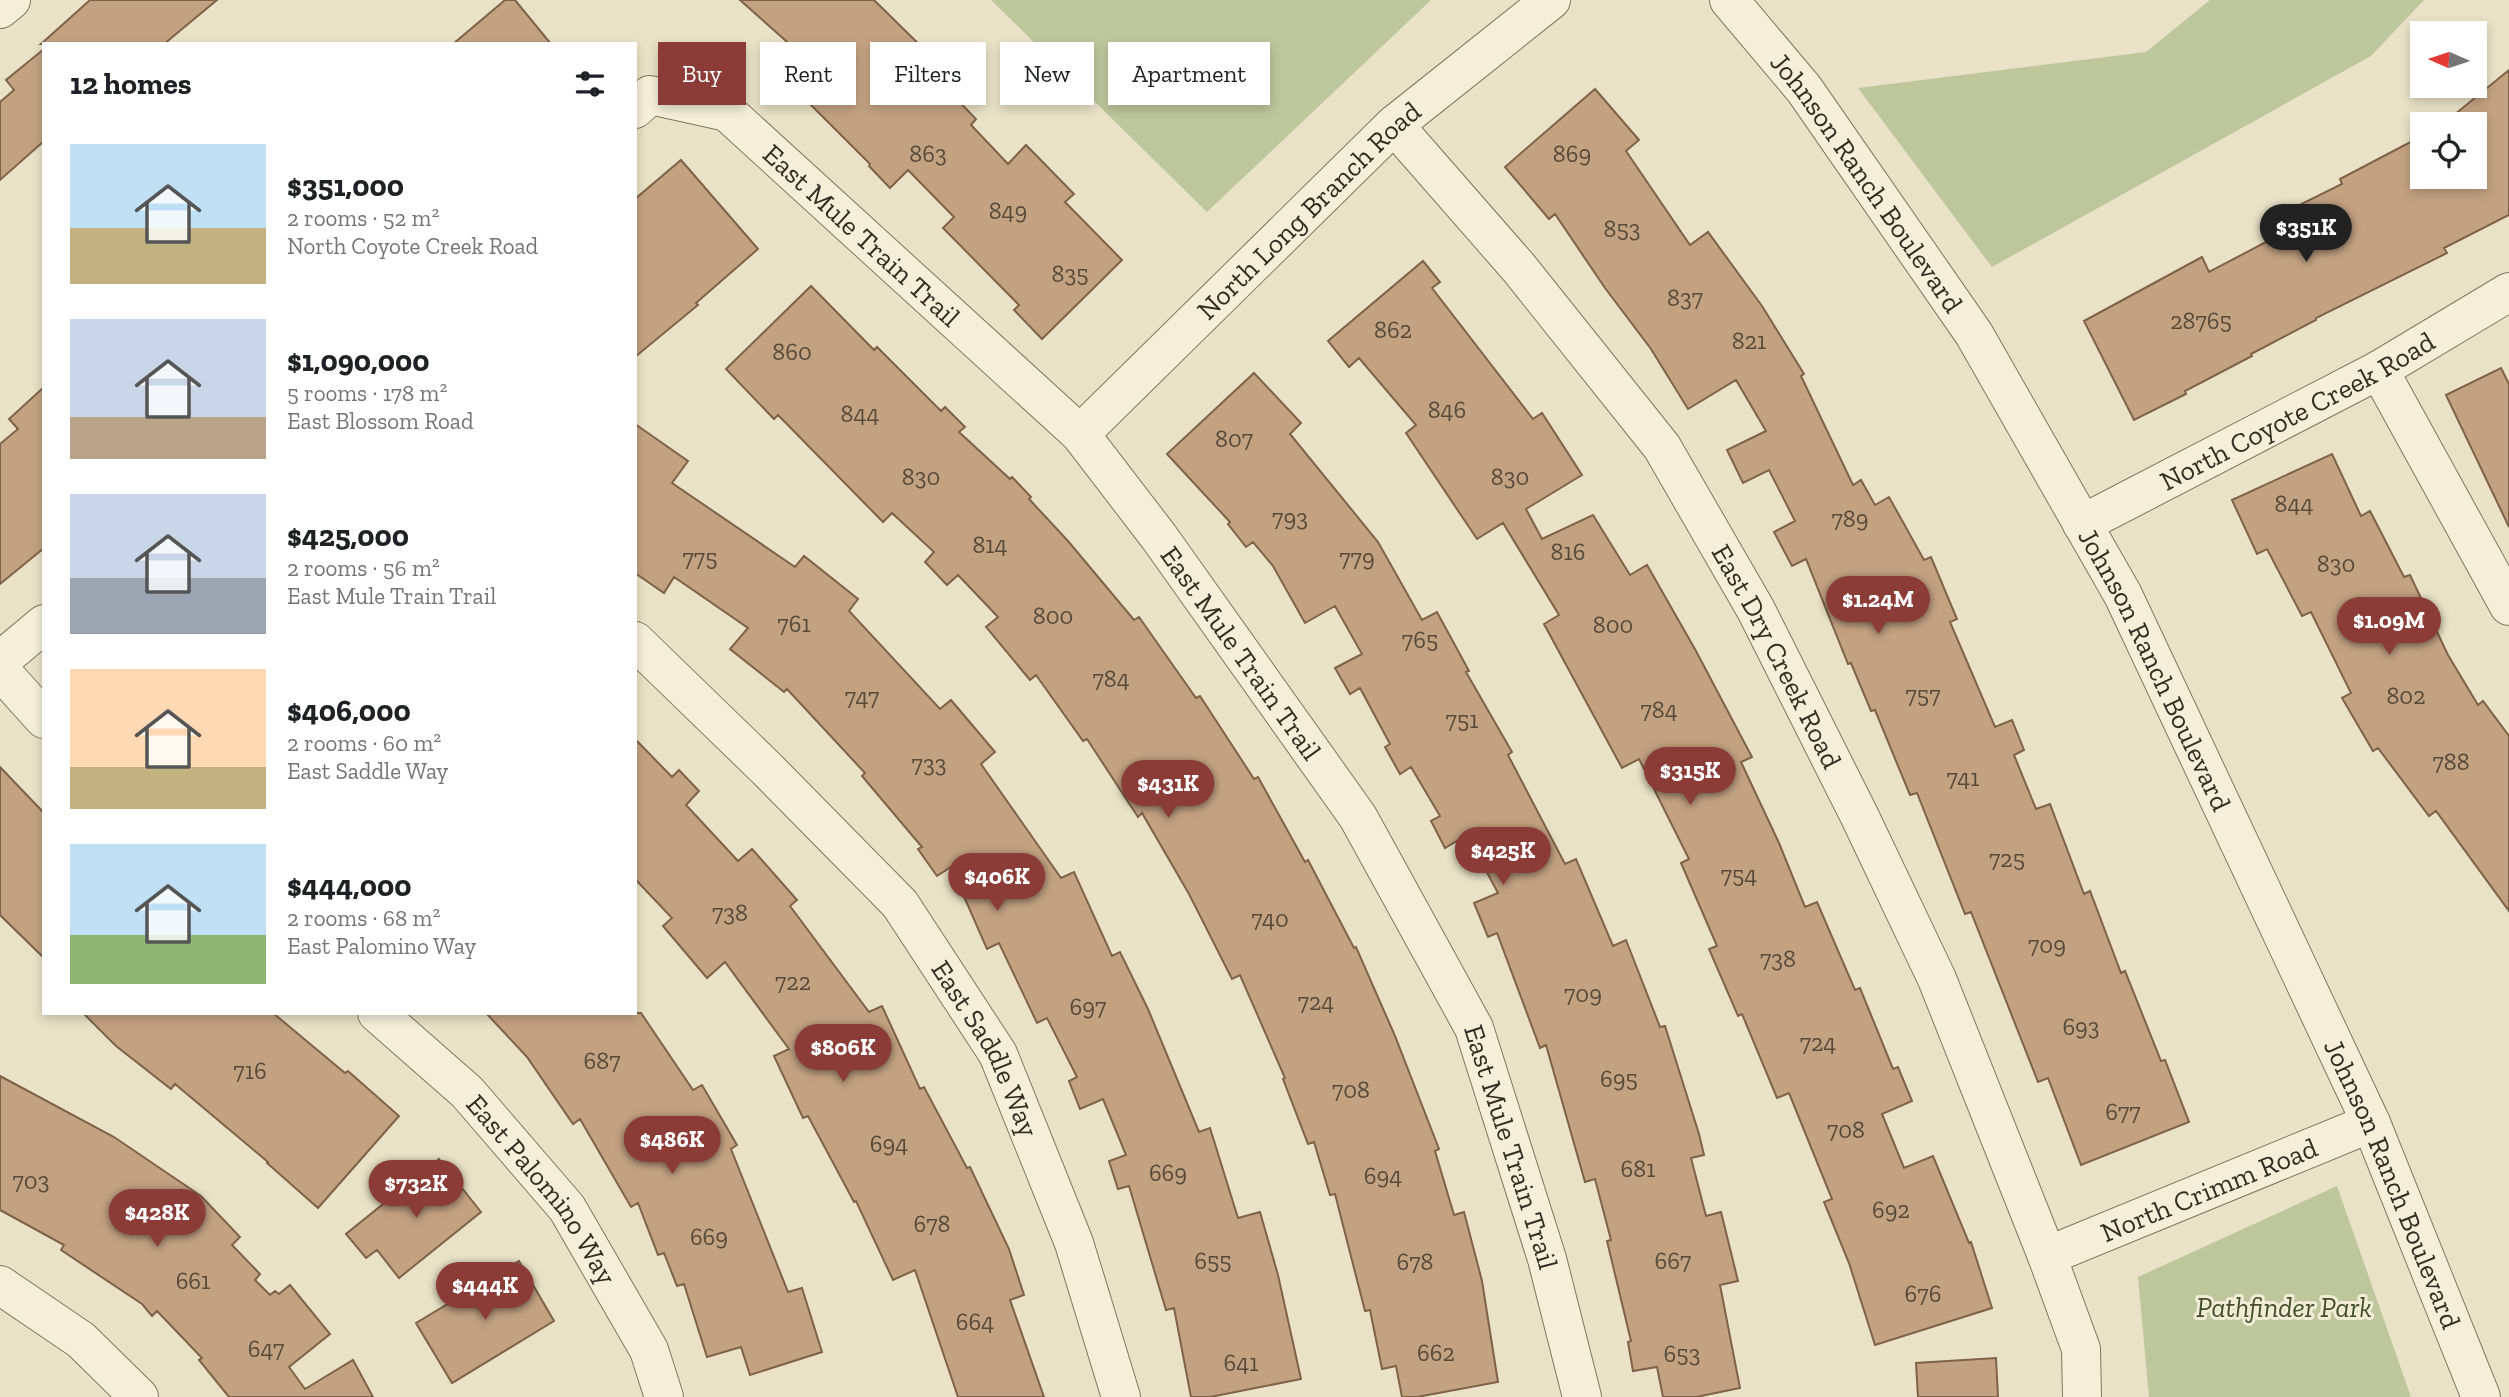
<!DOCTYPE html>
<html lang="en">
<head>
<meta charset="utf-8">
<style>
	:root { --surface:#fff; --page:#f6f6f6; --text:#202124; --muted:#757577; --accent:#8b3c36 }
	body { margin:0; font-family:"Zilla Slab",serif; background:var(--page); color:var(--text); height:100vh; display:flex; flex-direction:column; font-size:26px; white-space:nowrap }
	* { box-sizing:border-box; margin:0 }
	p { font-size:23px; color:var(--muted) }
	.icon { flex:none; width:38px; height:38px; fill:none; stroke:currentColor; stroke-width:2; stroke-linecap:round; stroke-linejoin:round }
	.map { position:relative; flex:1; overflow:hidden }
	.details { position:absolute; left:42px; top:42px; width:595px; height:973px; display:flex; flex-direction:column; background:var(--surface); border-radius:0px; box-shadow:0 4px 10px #0003 }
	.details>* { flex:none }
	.hud { position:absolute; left:658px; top:42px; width:665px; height:63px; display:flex; gap:14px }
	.needle { width:46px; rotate:273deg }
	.buttons { position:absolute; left:2410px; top:21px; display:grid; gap:14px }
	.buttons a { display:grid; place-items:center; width:77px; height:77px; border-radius:0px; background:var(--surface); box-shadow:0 4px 10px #0003; font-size:35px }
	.price { position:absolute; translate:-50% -60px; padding:0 16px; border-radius:24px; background:var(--accent); color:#fff; font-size:23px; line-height:46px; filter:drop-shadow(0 2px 4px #0008) }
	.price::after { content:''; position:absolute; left:50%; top:42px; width:21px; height:16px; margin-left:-10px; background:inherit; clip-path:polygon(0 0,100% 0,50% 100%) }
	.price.active { background:#222; color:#fff }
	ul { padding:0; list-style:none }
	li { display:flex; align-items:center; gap:21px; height:175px; padding:0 28px }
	li span { display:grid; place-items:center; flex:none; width:196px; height:140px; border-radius:0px; color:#555 }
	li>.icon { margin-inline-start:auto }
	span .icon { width:84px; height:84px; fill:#fffc; stroke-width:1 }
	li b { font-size:30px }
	h2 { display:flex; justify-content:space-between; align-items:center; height:84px; padding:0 28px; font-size:30px }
	.pill { padding:0 24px; border-radius:0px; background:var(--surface); box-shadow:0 4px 10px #0003; font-size:24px; line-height:63px }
	.pill.active { background:var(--accent); color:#fff }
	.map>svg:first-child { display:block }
	.green { fill:#bec69c }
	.building { fill:#c3a282; stroke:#7f6247; stroke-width:2 }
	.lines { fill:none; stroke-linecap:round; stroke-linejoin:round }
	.minor-casing { stroke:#83755f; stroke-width:40 }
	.minor { stroke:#f5efda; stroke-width:38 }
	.labels { text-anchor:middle; stroke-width:6; stroke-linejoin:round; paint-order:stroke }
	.number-label { font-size:24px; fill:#584a39 }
	.street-label { font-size:28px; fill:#352c21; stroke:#f1ecd6 }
	.park-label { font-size:28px; font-style:italic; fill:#424f2a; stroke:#f1ecd6 }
</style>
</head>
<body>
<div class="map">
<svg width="2509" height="1397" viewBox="0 0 2509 1397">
	<rect width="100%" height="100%" fill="#e9e2c7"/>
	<path class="green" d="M 991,0 L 1431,0 L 1207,212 Z
		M 2210,0 L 2424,0 L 2371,56 L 1992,267 L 1858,88 L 2146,52 Z
		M 2337,1186 L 2411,1397 L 2149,1397 L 2138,1277 Z"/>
	<path class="building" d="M 90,0 L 217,0 L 164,44 L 41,44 Z
		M 505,0 L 515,0 L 551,44 L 453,44 Z
		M 740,0 L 874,0 L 932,57 L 924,65 L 976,119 L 971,125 L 1008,164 L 1026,145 L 1074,194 L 1065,202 L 1122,260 L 1042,339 L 1014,310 L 1019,305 L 943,228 L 954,217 L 908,170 L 890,188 L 869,166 L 870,164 L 799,93 L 821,72 Z
		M 44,49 L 44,141 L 0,180 L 0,102 L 14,90 L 6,80 Z
		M 2509,70 L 2509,215 L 2444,248 L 2447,253 L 2316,318 L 2316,320 L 2251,354 L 2252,356 L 2185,391 L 2186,394 L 2134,420 L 2084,321 L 2202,257 L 2209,272 L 2285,232 L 2277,216 L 2342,184 L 2340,179 L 2422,136 L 2422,177 L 2474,177 L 2474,124 L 2443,124 Z
		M 1595,89 L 1639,140 L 1626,151 L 1690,245 L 1708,232 L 1762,306 L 1804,374 L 1801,376 L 1853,485 L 1861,480 L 1875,505 L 1889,497 L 1924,560 L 1931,557 L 1957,619 L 1950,622 L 1995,727 L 2012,720 L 2024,750 L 2014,755 L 2036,809 L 2050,804 L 2084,894 L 2090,891 L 2121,973 L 2125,971 L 2161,1061 L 2165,1060 L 2189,1122 L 2081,1165 L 2048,1078 L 2038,1082 L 1971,912 L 1965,914 L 1917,793 L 1910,795 L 1875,710 L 1871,711 L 1851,663 L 1848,664 L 1806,559 L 1792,566 L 1774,532 L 1795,521 L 1769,470 L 1743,483 L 1727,450 L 1766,431 L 1736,380 L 1688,409 L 1651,349 L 1605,288 L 1555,214 L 1549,219 L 1505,167 Z
		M 681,160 L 758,249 L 696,303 L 698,305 L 635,357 L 635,199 Z
		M 1423,261 L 1440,282 L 1432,288 L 1533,419 L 1542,413 L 1582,475 L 1526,509 L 1542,539 L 1593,515 L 1630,575 L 1647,565 L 1696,651 L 1752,757 L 1741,762 L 1779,843 L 1805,907 L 1817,902 L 1855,990 L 1860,988 L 1893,1069 L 1898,1067 L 1912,1101 L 1882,1114 L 1904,1168 L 1933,1156 L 1969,1243 L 1971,1242 L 1992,1308 L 1875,1345 L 1849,1263 L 1824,1202 L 1832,1199 L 1789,1093 L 1777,1098 L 1742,1014 L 1738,1016 L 1709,949 L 1717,946 L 1681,863 L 1689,859 L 1639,759 L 1622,768 L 1544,624 L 1559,615 L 1503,523 L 1477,539 L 1406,433 L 1416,425 L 1359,358 L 1349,367 L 1328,341 Z
		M 811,286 L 874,350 L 877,347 L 941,411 L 945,407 L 965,427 L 959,432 L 1010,479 L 1012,477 L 1031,497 L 1029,499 L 1068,541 L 1134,620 L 1139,617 L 1196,698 L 1200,696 L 1254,779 L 1258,777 L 1305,862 L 1308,860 L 1354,948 L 1356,947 L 1395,1036 L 1439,1149 L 1435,1151 L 1454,1215 L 1464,1212 L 1482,1281 L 1498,1382 L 1417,1397 L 1402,1397 L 1396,1366 L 1382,1369 L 1370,1310 L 1365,1311 L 1335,1194 L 1330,1195 L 1314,1142 L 1308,1144 L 1283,1079 L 1285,1078 L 1240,975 L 1232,979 L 1189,894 L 1142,813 L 1138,817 L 1087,739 L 1083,741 L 1036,675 L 1030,680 L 986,627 L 998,617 L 958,575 L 947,585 L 925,562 L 934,552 L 892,513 L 883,522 L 778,415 L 774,419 L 726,369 Z
		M 2501,368 L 2509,384 L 2509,527 L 2446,395 Z
		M 1254,373 L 1301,423 L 1290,434 L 1378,542 L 1422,620 L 1437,612 L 1469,671 L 1466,672 L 1512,752 L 1508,755 L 1565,864 L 1576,859 L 1613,946 L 1626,940 L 1660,1027 L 1665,1026 L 1699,1134 L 1704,1155 L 1691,1158 L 1706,1216 L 1721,1212 L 1738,1281 L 1720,1285 L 1740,1388 L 1696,1397 L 1663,1397 L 1657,1367 L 1633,1371 L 1628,1342 L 1631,1341 L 1607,1241 L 1611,1240 L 1595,1179 L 1585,1182 L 1546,1045 L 1540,1048 L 1497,933 L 1488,937 L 1474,903 L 1498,893 L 1467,835 L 1445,848 L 1431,821 L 1440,816 L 1411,767 L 1400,774 L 1385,747 L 1390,744 L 1360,688 L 1350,694 L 1335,668 L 1362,654 L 1335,606 L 1305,623 L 1273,566 L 1253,542 L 1246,547 L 1228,524 L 1230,522 L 1167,454 Z
		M 44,387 L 44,548 L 0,584 L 0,444 L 18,429 L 9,419 Z
		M 635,424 L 688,461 L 672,483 L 795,567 L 804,556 L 858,599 L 849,611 L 940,709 L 951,700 L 995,752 L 981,764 L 1061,878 L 1074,872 L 1112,956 L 1120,952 L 1148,1009 L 1199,1132 L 1210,1128 L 1238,1218 L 1260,1212 L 1278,1275 L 1301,1379 L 1210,1397 L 1191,1397 L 1174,1308 L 1166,1310 L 1129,1186 L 1118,1189 L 1109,1161 L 1126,1155 L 1103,1099 L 1080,1109 L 1069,1081 L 1077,1077 L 1047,1018 L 1037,1023 L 999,943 L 987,949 L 951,867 L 937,876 L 918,849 L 922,847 L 862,776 L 865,773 L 787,689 L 784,692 L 730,649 L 748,628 L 674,577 L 664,593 L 635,573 Z
		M 2332,454 L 2361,516 L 2370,511 L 2404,577 L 2410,575 L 2448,655 L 2478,705 L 2483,701 L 2509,736 L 2509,911 L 2436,811 L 2429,816 L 2378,748 L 2373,751 L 2342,698 L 2351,693 L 2311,612 L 2302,616 L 2267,549 L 2257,554 L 2232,500 Z
		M 635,739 L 672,777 L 679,770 L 699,791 L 686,805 L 738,861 L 752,849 L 797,900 L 790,906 L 869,1012 L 882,1006 L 920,1089 L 924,1087 L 967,1168 L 970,1167 L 1009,1249 L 1024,1295 L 1010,1300 L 1044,1397 L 958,1397 L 915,1270 L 893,1280 L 856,1201 L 854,1202 L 808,1116 L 803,1118 L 774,1056 L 789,1049 L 725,962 L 707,978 L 663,926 L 672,918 L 635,879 Z
		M 0,767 L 44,813 L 44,958 L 0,915 Z
		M 83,1013 L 273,1013 L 345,1073 L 348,1071 L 399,1116 L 318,1208 L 267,1163 L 268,1162 L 175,1084 L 171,1089 L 116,1046 Z
		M 486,1013 L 641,1013 L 693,1090 L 702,1085 L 737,1145 L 731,1149 L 788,1292 L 802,1288 L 822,1352 L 750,1375 L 741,1347 L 707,1357 L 684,1284 L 677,1286 L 664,1253 L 658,1255 L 638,1203 L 631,1207 L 580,1119 L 573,1124 L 527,1057 Z
		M 0,1076 L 114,1137 L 201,1196 L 240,1237 L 232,1245 L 260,1274 L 255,1280 L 270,1295 L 275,1291 L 279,1294 L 290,1285 L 330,1334 L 289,1367 L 305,1389 L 353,1360 L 373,1397 L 229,1397 L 199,1360 L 202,1358 L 157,1311 L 152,1316 L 142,1304 L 61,1250 L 64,1245 L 0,1210 Z
		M 439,1159 L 481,1212 L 399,1278 L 377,1250 L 366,1258 L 346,1234 Z
		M 519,1261 L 554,1321 L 452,1383 L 416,1323 Z
		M 1996,1358 L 1998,1397 L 1918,1397 L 1916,1363 Z"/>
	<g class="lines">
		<g class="minor-casing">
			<g id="minor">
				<path id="s1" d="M 1729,0 L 1804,89 L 1974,334 L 2123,595 L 2371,1123 L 2481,1397"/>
				<path d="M 0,9 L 11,0"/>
				<path id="s2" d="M 635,109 L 650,95 L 727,112 L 1080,434 L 1159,537 L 1358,817 L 1474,1028 L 1547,1259 L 1582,1397"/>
				<path id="s3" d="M 1394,125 L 1519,268 L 1662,447 L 1756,610 L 1860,817 L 1937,979 L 2047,1256 L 2081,1349 L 2082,1397"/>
				<path d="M 2379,370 L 2509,606"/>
				<path id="s4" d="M 1080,434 L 1394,125 L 1551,0"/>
				<path id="s5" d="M 2082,524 L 2379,370 L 2509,292"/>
				<path id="s6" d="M 635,641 L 767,769 L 900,904 L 998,1054 L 1074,1243 L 1121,1397"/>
				<path d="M 0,661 L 44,624"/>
				<path d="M 0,670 L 44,719"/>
				<path id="s7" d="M 377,1013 L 467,1092 L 567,1208 L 649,1350 L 664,1397"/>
				<path id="s8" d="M 2047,1256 L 2371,1123"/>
				<path d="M 0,1285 L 81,1340 L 139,1397"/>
			</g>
		</g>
		<use href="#minor" class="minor"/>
	</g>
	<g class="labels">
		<g class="number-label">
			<text x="928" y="162">863</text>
			<text x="1572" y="162">869</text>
			<text x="1008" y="219">849</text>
			<text x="1622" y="237">853</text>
			<text x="1070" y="282">835</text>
			<text x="1685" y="306">837</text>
			<text x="2201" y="329">28765</text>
			<text x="1393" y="338">862</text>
			<text x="1749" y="349">821</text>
			<text x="792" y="360">860</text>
			<text x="1447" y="418">846</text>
			<text x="860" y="422">844</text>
			<text x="1234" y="447">807</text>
			<text x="921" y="485">830</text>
			<text x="1510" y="485">830</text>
			<text x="2294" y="512">844</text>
			<text x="1290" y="526">793</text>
			<text x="1850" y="527">789</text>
			<text x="990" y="553">814</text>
			<text x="1568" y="560">816</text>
			<text x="700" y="566">775</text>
			<text x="1357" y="566">779</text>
			<text x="2336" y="572">830</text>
			<text x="1053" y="624">800</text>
			<text x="794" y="632">761</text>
			<text x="1613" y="633">800</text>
			<text x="1420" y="648">765</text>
			<text x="1111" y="687">784</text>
			<text x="1923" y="703">757</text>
			<text x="2406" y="704">802</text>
			<text x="862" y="705">747</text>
			<text x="1659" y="718">784</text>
			<text x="1462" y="728">751</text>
			<text x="2451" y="770">788</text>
			<text x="929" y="772">733</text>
			<text x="1963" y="786">741</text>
			<text x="2007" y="867">725</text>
			<text x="1739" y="883">754</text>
			<text x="730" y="921">738</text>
			<text x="1270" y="927">740</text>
			<text x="2047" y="953">709</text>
			<text x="1778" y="967">738</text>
			<text x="793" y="990">722</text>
			<text x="1583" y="1002">709</text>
			<text x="1316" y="1010">724</text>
			<text x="1088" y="1015">697</text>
			<text x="2081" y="1035">693</text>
			<text x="1818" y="1051">724</text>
			<text x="602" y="1069">687</text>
			<text x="250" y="1079">716</text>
			<text x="1619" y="1087">695</text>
			<text x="1351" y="1098">708</text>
			<text x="2123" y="1120">677</text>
			<text x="1846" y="1138">708</text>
			<text x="889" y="1152">694</text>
			<text x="1638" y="1177">681</text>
			<text x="1168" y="1181">669</text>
			<text x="1383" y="1184">694</text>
			<text x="31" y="1189">703</text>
			<text x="1891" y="1218">692</text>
			<text x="932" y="1232">678</text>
			<text x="709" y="1245">669</text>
			<text x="1213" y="1269">655</text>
			<text x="1673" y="1269">667</text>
			<text x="1415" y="1270">678</text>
			<text x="193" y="1289">661</text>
			<text x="1923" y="1302">676</text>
			<text x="975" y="1330">664</text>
			<text x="266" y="1357">647</text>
			<text x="1436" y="1361">662</text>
			<text x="1682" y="1362">653</text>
			<text x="1241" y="1371">641</text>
		</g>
		<g class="street-label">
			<text dy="10" stroke="none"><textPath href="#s1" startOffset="229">Johnson Ranch Boulevard</textPath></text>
			<text dy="10" stroke="none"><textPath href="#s4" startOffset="320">North Long Branch Road</textPath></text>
			<text dy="10" stroke="none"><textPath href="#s2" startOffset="282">East Mule Train Trail</textPath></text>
			<text dy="10" stroke="none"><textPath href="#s5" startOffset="243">North Coyote Creek Road</textPath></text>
			<text dy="10" stroke="none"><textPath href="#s2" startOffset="849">East Mule Train Trail</textPath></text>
			<text dy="10" stroke="none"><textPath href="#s3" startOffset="658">East Dry Creek Road</textPath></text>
			<text dy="10" stroke="none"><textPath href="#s1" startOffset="796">Johnson Ranch Boulevard</textPath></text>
			<text dy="10" stroke="none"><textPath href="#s6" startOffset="542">East Saddle Way</textPath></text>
			<text dy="10" stroke="none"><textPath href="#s2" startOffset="1416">East Mule Train Trail</textPath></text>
			<text dy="10" stroke="none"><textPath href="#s1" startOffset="1363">Johnson Ranch Boulevard</textPath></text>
			<text dy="10" stroke="none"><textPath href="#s8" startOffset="175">North Crimm Road</textPath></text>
			<text dy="10" stroke="none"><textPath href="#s7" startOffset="243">East Palomino Way</textPath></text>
		</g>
		<g class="park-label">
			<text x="2284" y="1317">Pathfinder Park</text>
		</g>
	</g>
</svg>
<div class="buttons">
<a><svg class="needle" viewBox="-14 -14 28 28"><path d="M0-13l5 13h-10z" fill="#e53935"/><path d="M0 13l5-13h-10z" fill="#757577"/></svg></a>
<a><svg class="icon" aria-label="locate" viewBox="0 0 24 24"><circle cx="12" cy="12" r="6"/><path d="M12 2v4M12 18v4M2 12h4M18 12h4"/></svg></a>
</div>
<b class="price active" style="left:2306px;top:264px">$351K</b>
<b class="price" style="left:1878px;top:636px">$1.24M</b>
<b class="price" style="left:2389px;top:657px">$1.09M</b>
<b class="price" style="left:1690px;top:807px">$315K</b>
<b class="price" style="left:1168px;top:820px">$431K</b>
<b class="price" style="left:1503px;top:887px">$425K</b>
<b class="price" style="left:997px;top:913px">$406K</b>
<b class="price" style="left:843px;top:1084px">$806K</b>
<b class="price" style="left:672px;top:1176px">$486K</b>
<b class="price" style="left:416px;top:1220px">$732K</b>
<b class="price" style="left:157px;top:1249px">$428K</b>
<b class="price" style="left:485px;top:1322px">$444K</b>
<div class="hud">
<a class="pill active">Buy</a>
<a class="pill">Rent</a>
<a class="pill">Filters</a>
<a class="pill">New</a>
<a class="pill">Apartment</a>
</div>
<section class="details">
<h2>12 homes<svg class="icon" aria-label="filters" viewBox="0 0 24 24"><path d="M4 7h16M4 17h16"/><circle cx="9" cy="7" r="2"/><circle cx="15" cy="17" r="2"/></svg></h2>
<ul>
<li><span style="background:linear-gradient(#bfe0f5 60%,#c2b280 0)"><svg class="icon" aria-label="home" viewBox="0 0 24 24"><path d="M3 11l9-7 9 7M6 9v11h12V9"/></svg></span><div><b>$351,000</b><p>2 rooms · 52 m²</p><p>North Coyote Creek Road</p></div></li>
<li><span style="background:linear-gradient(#c9d6e8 70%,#b9a48a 0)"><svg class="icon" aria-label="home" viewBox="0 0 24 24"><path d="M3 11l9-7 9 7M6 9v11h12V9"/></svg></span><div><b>$1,090,000</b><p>5 rooms · 178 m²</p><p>East Blossom Road</p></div></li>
<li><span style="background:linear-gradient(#c9d6e8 60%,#9aa5b1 0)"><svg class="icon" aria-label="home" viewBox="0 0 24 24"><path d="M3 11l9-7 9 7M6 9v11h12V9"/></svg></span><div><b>$425,000</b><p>2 rooms · 56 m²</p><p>East Mule Train Trail</p></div></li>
<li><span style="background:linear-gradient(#ffd9b3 70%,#c2b280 0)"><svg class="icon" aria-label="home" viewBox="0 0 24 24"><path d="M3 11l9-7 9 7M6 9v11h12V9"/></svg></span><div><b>$406,000</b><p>2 rooms · 60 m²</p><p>East Saddle Way</p></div></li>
<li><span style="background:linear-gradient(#bfe0f5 65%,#8fb573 0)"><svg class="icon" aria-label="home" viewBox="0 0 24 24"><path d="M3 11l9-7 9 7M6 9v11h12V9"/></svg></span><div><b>$444,000</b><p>2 rooms · 68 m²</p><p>East Palomino Way</p></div></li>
</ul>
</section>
</div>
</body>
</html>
